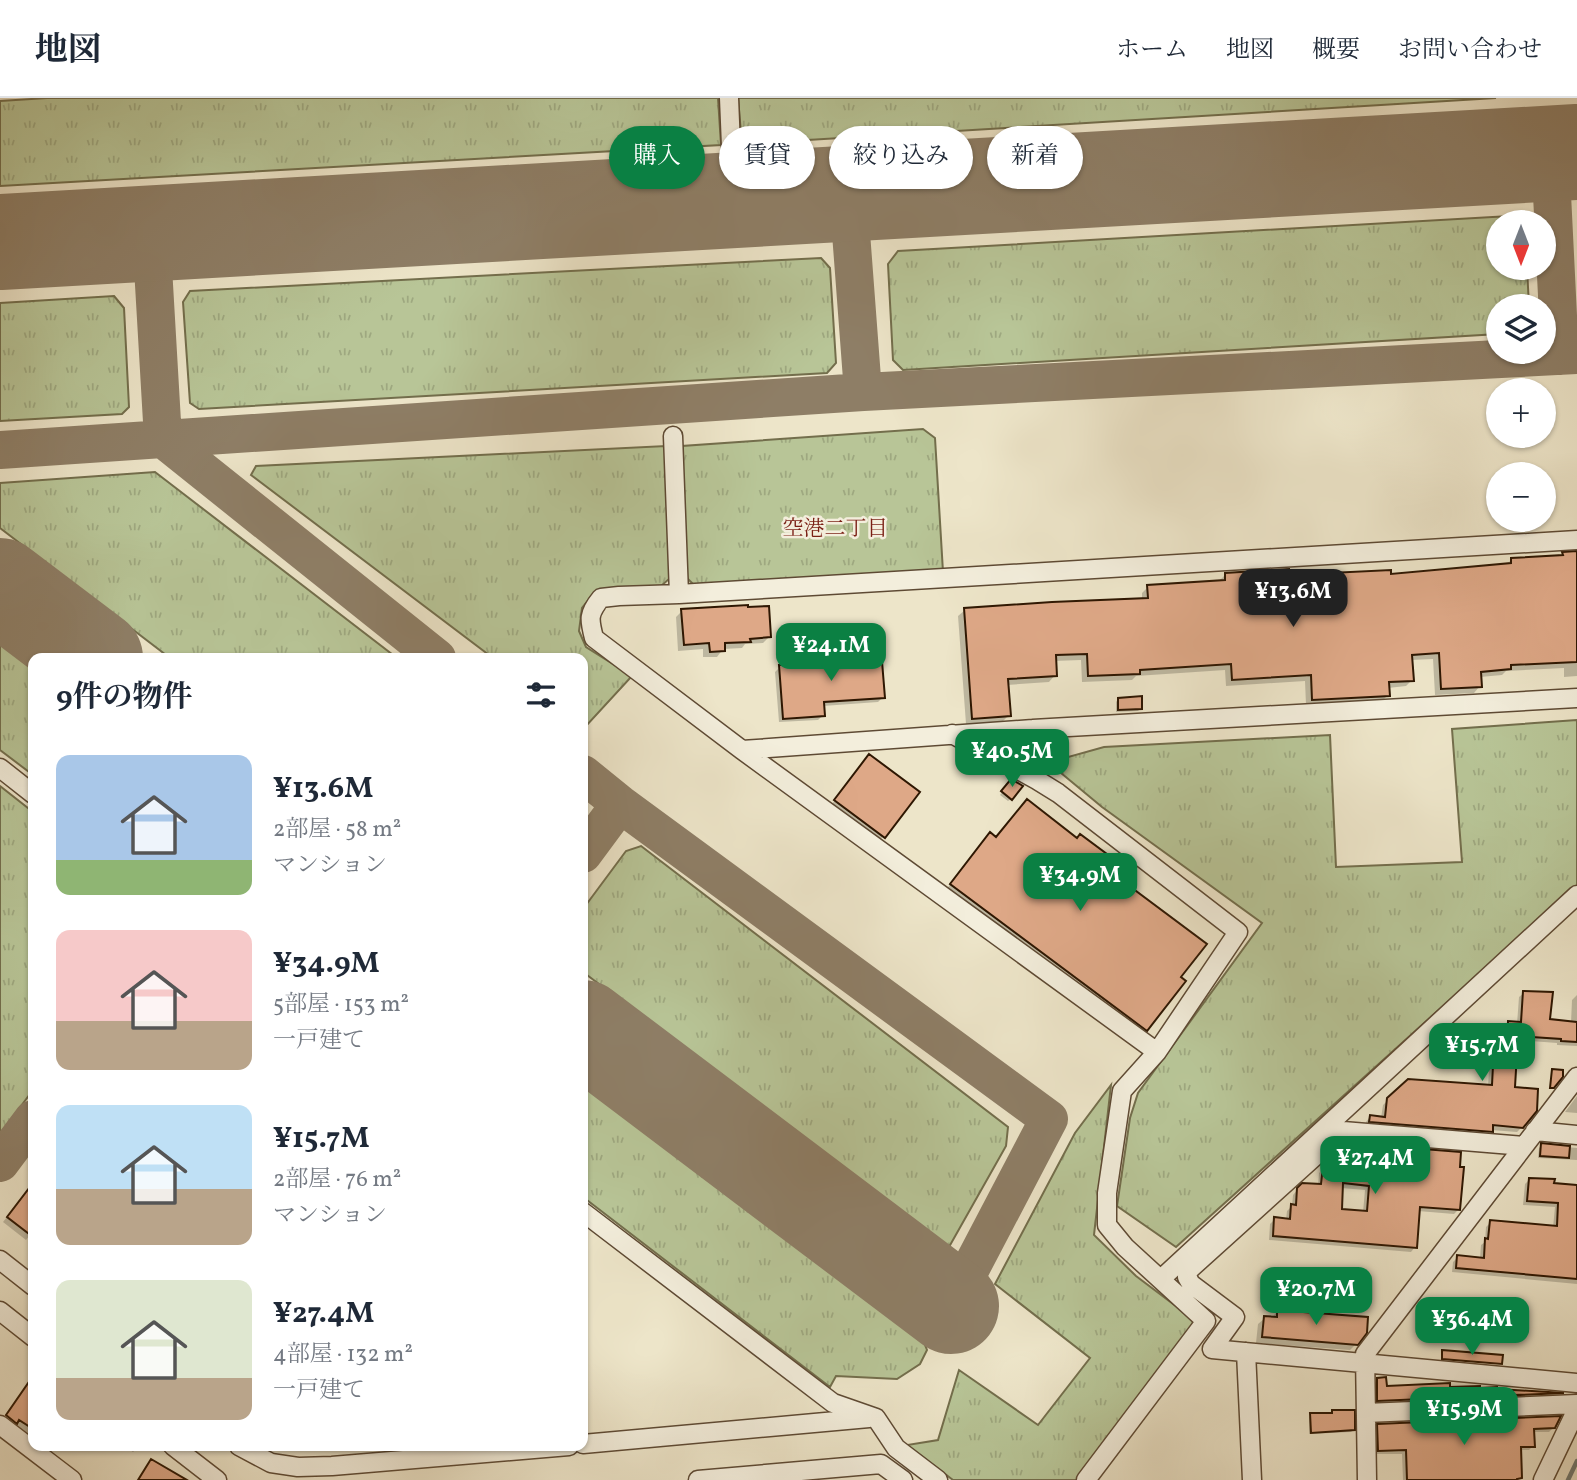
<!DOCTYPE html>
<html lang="ja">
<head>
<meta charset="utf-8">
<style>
	:root { --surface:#fff; --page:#f6f6f7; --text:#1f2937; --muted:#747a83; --line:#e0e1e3; --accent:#0b8043 }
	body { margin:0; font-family:Vollkorn,"Noto Serif JP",serif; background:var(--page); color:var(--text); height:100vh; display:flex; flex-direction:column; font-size:26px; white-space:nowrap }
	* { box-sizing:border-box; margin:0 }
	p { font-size:23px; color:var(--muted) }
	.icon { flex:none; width:38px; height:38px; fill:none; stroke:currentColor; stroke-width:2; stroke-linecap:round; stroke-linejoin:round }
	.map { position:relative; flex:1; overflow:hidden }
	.panel { position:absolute; left:28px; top:555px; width:560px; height:798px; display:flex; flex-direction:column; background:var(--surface); border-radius:14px; box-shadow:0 2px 5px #0004 }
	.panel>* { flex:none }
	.banner { position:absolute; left:609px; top:28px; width:665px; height:63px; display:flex; gap:14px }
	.needle { width:46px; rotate:180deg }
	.tools { position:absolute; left:1486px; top:112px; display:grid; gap:14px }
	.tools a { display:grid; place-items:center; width:70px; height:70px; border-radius:50%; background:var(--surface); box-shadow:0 2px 5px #0004; font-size:35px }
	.price { position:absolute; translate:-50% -60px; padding:0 16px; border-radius:14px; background:var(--accent); color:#fff; font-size:23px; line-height:46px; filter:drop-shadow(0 2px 4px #0008) }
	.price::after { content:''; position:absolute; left:50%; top:42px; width:21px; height:16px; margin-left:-10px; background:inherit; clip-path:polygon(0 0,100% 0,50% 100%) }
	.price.selected { background:#222; color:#fff }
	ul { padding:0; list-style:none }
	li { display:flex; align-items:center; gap:21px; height:175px; padding:0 28px }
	li span { display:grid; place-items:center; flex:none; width:196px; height:140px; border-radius:14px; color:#555 }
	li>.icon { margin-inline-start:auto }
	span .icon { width:84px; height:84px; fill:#fffc; stroke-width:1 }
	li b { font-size:30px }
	h2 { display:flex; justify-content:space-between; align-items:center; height:84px; padding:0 28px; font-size:30px }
	.tag { padding:0 24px; border-radius:32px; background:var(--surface); box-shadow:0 2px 5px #0004; font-size:24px; line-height:63px }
	.tag.selected { background:var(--accent); color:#fff }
	header { display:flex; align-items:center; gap:42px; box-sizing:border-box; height:98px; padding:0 35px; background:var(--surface); border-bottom:2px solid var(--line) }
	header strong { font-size:33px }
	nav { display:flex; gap:38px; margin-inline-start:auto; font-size:24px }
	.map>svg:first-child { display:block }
	.grass { fill:url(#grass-tufts); stroke:#736e4c; stroke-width:2 }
	.shadow { fill:#0003; fill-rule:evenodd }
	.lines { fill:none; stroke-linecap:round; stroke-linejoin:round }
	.stream { stroke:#717b74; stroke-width:4.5 }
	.taxiway { stroke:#8e7e66; stroke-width:38 }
	.runway { stroke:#8e7e66; stroke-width:96 }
	.building { fill:#dea887; stroke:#2e1702; stroke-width:2; fill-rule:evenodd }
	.minor-casing { stroke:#5e4a34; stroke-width:21 }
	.minor { stroke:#f3eedc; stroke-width:18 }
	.labels { text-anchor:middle; stroke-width:5; stroke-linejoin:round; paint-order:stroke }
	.neighbourhood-label { font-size:21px; fill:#7a1f14; stroke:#f3eedc }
</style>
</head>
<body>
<header>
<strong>地図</strong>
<nav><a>ホーム</a><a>地図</a><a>概要</a><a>お問い合わせ</a></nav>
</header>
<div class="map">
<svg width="1577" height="1382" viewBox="0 0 1577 1382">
	<defs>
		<pattern id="grass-tufts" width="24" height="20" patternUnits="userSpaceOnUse" patternTransform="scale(1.75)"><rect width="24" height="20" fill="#b8c597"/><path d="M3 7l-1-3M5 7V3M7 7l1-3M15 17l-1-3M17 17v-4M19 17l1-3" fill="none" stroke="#9ea880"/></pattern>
	</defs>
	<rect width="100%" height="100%" fill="#ede5c9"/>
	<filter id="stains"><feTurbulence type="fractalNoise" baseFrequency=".00286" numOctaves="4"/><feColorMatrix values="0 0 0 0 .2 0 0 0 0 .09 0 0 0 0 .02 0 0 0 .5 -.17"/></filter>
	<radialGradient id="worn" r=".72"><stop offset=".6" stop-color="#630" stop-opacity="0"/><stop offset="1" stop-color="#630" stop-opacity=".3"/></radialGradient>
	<path class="grass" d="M 47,0 L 718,0 L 721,47 L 0,88 L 0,3 Z
		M 738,0 L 1496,0 L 742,46 Z
		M 1510,118 L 1519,124 L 1498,124 L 1498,170 L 1527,170 L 1529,208 L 1498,208 L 1498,236 L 903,272 L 893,262 L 888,166 L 898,153 Z
		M 821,160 L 830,170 L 836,265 L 827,275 L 199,311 L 190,305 L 183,204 L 190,193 Z
		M 114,198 L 124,210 L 129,309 L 122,316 L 0,323 L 0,205 Z
		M 923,331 L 935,340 L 943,474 L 694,487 L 686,479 L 682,348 Z
		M 666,348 L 673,470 L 669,481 L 661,488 L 610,490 L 594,495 L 582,510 L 579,533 L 586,549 L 632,578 L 586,628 L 583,626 L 583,560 L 493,560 L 251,377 L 256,368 Z
		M 155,374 L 397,560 L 170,560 L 0,430 L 0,385 Z
		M 0,538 L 33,563 L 33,677 L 0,652 Z
		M 1577,622 L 1577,787 L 1176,1149 L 1117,1108 L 1130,1020 L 1138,995 L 1262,825 L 1102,709 L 1061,675 L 1068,659 L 1104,649 L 1330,637 L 1336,769 L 1462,764 L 1452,631 Z
		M 0,688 L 33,714 L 33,992 L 0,1036 Z
		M 641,748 L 1008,1029 L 1006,1048 L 949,1149 L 583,874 L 583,811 L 626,753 Z
		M 583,978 L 923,1242 L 927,1252 L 920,1266 L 897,1281 L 836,1278 L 830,1289 L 583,1099 Z
		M 1111,987 L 1094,1137 L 1136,1178 L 1193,1221 L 1192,1234 L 1077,1382 L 953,1382 L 907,1347 L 938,1342 L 959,1272 L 1038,1327 L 1090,1260 L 995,1186 L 1075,1035 Z"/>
	<path class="shadow" d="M 1577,455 L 1577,578 L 1564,579 L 1564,570 L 1506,573 L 1502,577 L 1480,579 L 1480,588 L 1474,595 L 1435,597 L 1433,561 L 1411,562 L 1412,582 L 1406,588 L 1388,590 L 1388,597 L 1382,603 L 1306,607 L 1305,583 L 1226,588 L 1225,572 L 1136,578 L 1132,582 L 1082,584 L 1081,562 L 1054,563 L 1055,577 L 1049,584 L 1007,587 L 1009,617 L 1002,624 L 966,626 L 958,518 L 965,512 L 1142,502 L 1142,495 L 1148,489 L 1219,483 L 1226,476 L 1288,479 L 1390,478 L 1505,468 L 1512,461 L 1561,459 L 1563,456 Z
		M 682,513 L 769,539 L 763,545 L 745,546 L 742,550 L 723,551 L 717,559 L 703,559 L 703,551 L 678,553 L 676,519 Z
		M 841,556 L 883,599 L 878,604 L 823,608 L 823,617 L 818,622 L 779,624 L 775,574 L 780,569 L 836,565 L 836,561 Z
		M 1118,601 L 1141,610 L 1138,613 L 1116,614 L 1116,604 Z
		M 863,665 L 918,694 L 877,746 L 829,710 Z
		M 1009,686 L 1011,701 L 1008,703 L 1000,697 Z
		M 996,741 L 1110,775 L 1179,880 L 1146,932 L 1140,938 L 945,793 L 984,743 Z
		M 1524,895 L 1548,923 L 1571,925 L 1572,902 L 1577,897 L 1577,948 L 1557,947 L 1557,945 L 1516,942 L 1513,991 L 1522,1029 L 1517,1034 L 1491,1032 L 1486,1038 L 1365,1028 L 1366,1024 L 1370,1019 L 1381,1020 L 1383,1007 L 1408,983 L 1488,989 L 1490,954 L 1495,950 L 1503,951 L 1504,930 L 1509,925 L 1517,926 L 1519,899 Z
		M 1577,998 L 1577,1015 L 1565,1014 Z
		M 1348,1047 L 1458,1112 L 1454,1116 L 1418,1113 L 1415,1149 L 1411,1154 L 1269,1142 L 1270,1126 L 1275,1121 L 1286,1122 L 1287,1113 L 1292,1108 L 1293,1097 L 1298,1091 L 1318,1088 L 1319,1075 L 1324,1070 L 1341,1072 L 1343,1051 ZM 1341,1090 L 1365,1092 L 1363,1114 L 1340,1112 Z
		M 1542,1047 L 1577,1050 L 1577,1062 L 1538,1060 L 1539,1050 Z
		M 1529,1082 L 1553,1087 L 1577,1089 L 1577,1186 L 1452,1174 L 1453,1164 L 1458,1159 L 1480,1161 L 1481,1147 L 1485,1144 L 1486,1129 L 1491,1124 L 1553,1130 L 1555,1109 L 1523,1107 L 1525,1086 Z
		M 33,1086 L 33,1133 L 26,1142 L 3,1124 Z
		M 1278,1213 L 1357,1245 L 1350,1252 L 1256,1245 L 1258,1226 L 1265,1220 L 1271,1220 Z
		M 1442,1254 L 1500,1265 L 1441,1261 Z
		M 33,1278 L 33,1339 L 14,1326 L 11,1329 L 3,1323 Z
		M 1377,1281 L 1385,1289 L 1448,1290 L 1560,1297 L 1375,1305 L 1375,1284 Z
		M 1311,1317 L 1353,1332 L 1351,1334 L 1309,1336 L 1309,1319 Z
		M 1378,1328 L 1554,1329 L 1549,1334 L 1533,1334 L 1533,1348 L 1529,1352 L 1520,1352 L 1521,1379 L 1518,1382 L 1403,1382 L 1402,1356 L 1374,1356 L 1374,1332 Z
		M 124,1348 L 139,1348 L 133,1354 Z"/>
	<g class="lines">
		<path class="stream" d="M 1568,1382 L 1577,1363"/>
		<path class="taxiway" d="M 1550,56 L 1560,258
			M 848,95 L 863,294
			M 151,135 L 163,341 L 437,560
			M 0,352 L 863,294 L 1577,257
			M 583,676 L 620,706 L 1049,1021 L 951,1208
			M 583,756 L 620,706
			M 0,1065 L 33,1021"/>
		<path class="runway" d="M 0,144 L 1577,54
			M 0,488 L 95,560
			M 583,930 L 951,1208"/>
	</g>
	<path class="building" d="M 1577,453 L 1577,564 L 1511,567 L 1511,571 L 1481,574 L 1482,589 L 1441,591 L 1439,555 L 1412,557 L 1414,583 L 1389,584 L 1390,598 L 1312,602 L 1311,577 L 1232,582 L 1231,566 L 1140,572 L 1140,576 L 1088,578 L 1087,556 L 1056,557 L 1057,578 L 1008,581 L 1011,618 L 972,621 L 964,510 L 1052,504 L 1148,500 L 1147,487 L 1225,482 L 1225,475 L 1289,471 L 1289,477 L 1391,472 L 1391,476 L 1511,465 L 1511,460 L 1563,457 L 1562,454 Z
		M 748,507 L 748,509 L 769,508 L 771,539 L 750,541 L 751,544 L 725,545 L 725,553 L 710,554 L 709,545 L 684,547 L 681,511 Z
		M 881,551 L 885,600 L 824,604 L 825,618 L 783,621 L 779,567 L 841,563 L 840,554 Z
		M 1142,598 L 1142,611 L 1118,612 L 1118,600 Z
		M 869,656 L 920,694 L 885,740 L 834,702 Z
		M 1011,681 L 1023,688 L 1012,702 L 1001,693 Z
		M 1027,701 L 1077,740 L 1080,736 L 1119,765 L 1112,775 L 1207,846 L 1181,879 L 1186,883 L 1147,933 L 950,786 L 990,734 L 996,739 Z
		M 1523,893 L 1553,894 L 1550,921 L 1577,924 L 1577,944 L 1561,943 L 1561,941 L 1518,938 L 1515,989 L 1538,991 L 1537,1013 L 1523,1030 L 1493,1027 L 1493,1034 L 1369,1024 L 1370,1017 L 1385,1019 L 1387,1000 L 1408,981 L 1492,987 L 1494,948 L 1507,949 L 1508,923 L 1521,924 Z
		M 1552,971 L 1563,972 L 1563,979 L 1554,990 L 1550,990 Z
		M 1347,1045 L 1461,1054 L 1460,1069 L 1464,1069 L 1460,1112 L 1420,1109 L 1417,1150 L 1273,1138 L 1274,1119 L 1290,1121 L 1291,1106 L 1296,1107 L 1297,1090 L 1302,1085 L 1321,1086 L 1323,1068 L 1344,1070 ZM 1343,1085 L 1369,1088 L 1367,1113 L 1342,1111 Z
		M 1541,1045 L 1570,1048 L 1569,1060 L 1540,1058 Z
		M 1529,1080 L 1555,1081 L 1554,1085 L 1577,1087 L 1577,1181 L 1456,1170 L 1457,1157 L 1484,1160 L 1485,1140 L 1488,1141 L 1490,1122 L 1557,1128 L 1558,1105 L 1527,1103 Z
		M 33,1085 L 33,1139 L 7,1119 Z
		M 1277,1212 L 1368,1219 L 1367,1235 L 1358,1247 L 1262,1239 L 1264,1218 L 1277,1219 Z
		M 1442,1252 L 1503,1257 L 1502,1266 L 1442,1261 Z
		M 33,1278 L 33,1331 L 19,1322 L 17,1326 L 6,1317 Z
		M 1386,1279 L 1387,1288 L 1450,1285 L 1450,1289 L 1480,1288 L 1480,1290 L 1497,1289 L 1497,1291 L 1564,1295 L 1377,1303 L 1377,1280 Z
		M 1332,1312 L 1355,1312 L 1355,1332 L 1311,1335 L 1310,1315 L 1332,1315 Z
		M 1561,1318 L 1555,1330 L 1534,1331 L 1535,1349 L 1521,1349 L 1522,1380 L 1517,1381 L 1517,1382 L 1407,1382 L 1406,1352 L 1378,1353 L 1377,1326 Z
		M 151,1361 L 187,1382 L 138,1382 Z"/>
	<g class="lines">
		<g class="minor-casing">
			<path id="minor" d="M 729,0 L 731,48
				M 673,338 L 679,496
				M 1033,631 L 1037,682
				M 952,636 L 1037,682 L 1058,695 L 1238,834 L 1157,954 L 1122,993 L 1107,1095 L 1107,1127 L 1125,1149 L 1206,1223 L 1086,1382
				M 742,652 L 1033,631 L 1577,600
				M 0,670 L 33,696
				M 1157,954 L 742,652 L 594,540 C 589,521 588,516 601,500 L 619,498 L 679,496 L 1577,442
				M 1535,1033 L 1577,1037
				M 583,1114 L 833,1305 L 876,1320 L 896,1350 L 938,1382
				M 0,1162 L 33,1188
				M 1161,1181 L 1577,797
				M 0,1213 L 33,1239
				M 1212,1251 L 1235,1219 L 1191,1186 L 1187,1179 L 1189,1172 L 1343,1033 L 1524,1048
				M 1212,1251 L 1577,1285
				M 1246,1254 L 1252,1382
				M 1366,1315 L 1577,1306
				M 0,1327 L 72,1382
				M 583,1346 L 869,1320
				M 173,1348 L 217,1382
				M 239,1348 L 271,1365 L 298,1369 L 332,1368 L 569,1348
				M 698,1382 L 881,1366 L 903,1382
				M 1367,1382 L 1365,1256 L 1577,979
				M 1543,1382 L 1577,1311"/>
		</g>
		<use href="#minor" class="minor"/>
	</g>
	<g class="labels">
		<g class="neighbourhood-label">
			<text x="835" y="437">空港二丁目</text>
		</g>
	</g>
	<rect width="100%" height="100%" filter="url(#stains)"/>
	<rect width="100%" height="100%" fill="url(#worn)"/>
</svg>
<div class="tools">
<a><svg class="needle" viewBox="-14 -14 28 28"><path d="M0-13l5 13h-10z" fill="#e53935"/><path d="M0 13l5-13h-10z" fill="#747a83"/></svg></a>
<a><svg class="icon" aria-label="layers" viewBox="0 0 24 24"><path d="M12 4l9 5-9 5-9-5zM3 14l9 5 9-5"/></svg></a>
<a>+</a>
<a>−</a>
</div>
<b class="price selected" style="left:1293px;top:531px">¥13.6M</b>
<b class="price" style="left:831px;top:585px">¥24.1M</b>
<b class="price" style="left:1012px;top:691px">¥40.5M</b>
<b class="price" style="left:1080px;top:815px">¥34.9M</b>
<b class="price" style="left:1482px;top:985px">¥15.7M</b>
<b class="price" style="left:1375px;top:1098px">¥27.4M</b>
<b class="price" style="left:1316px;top:1229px">¥20.7M</b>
<b class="price" style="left:1472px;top:1259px">¥36.4M</b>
<b class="price" style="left:1464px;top:1349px">¥15.9M</b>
<div class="banner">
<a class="tag selected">購入</a>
<a class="tag">賃貸</a>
<a class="tag">絞り込み</a>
<a class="tag">新着</a>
</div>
<section class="panel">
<h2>9件の物件<svg class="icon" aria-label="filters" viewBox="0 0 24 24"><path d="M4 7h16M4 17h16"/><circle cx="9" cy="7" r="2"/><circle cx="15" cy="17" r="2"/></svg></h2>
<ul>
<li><span style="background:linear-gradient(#a9c7e8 75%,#8fb573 0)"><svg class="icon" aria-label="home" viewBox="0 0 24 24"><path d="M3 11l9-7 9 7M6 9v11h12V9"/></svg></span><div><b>¥13.6M</b><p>2部屋 · 58 m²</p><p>マンション</p></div></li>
<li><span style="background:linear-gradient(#f6c9c9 65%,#b9a48a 0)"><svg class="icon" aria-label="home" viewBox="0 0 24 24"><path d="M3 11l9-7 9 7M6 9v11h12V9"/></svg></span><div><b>¥34.9M</b><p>5部屋 · 153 m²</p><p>一戸建て</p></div></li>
<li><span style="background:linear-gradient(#bfe0f5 60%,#b9a48a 0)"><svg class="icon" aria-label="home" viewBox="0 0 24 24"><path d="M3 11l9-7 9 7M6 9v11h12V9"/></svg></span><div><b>¥15.7M</b><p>2部屋 · 76 m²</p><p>マンション</p></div></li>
<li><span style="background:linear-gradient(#dfe7d0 70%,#b9a48a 0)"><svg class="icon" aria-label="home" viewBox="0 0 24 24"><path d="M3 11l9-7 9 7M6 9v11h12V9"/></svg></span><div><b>¥27.4M</b><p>4部屋 · 132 m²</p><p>一戸建て</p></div></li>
</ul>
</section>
</div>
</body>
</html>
